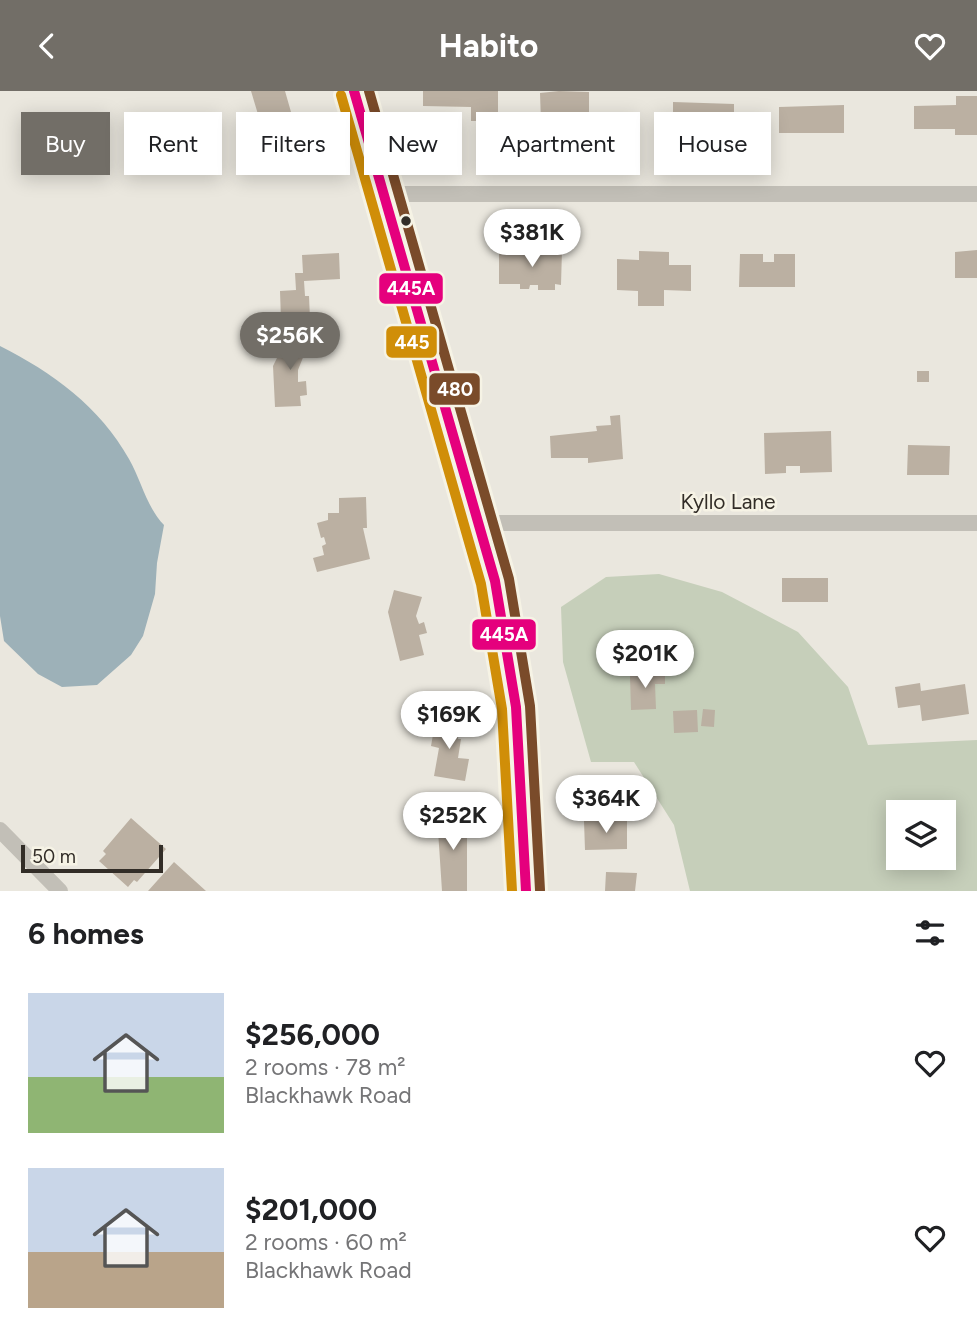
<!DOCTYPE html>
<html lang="en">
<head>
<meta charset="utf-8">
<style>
	:root { --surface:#fff; --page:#f2f2f2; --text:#202124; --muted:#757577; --accent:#726e67 }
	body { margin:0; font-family:Figtree,sans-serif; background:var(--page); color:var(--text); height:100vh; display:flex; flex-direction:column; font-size:26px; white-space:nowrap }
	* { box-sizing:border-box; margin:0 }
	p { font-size:23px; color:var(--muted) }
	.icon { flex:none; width:38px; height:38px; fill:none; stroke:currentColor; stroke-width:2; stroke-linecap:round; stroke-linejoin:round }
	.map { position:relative; height:800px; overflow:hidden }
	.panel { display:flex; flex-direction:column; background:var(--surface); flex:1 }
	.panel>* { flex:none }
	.top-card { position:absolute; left:21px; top:21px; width:936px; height:63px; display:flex; gap:14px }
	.buttons { position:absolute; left:886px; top:709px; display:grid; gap:14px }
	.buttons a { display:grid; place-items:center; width:70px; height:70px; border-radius:0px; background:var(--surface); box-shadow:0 4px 18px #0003; font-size:35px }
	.scale { position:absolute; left:21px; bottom:18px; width:142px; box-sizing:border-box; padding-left:7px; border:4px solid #322d27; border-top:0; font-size:19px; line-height:24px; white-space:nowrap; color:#322d27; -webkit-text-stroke:5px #f6f3e5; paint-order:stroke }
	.price { position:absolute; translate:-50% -60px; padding:0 16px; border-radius:24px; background:#fff; color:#222; font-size:23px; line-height:46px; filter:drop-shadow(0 2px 4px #0008) }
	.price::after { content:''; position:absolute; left:50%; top:42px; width:21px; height:16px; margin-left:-10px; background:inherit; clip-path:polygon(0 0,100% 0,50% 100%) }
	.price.on { background:var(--accent); color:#fff }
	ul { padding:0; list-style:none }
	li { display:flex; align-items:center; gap:21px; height:175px; padding:0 28px }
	li span { display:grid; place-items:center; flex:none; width:196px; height:140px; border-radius:0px; color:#555 }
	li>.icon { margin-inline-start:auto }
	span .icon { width:84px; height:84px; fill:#fffc; stroke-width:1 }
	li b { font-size:30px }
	h2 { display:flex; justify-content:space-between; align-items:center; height:84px; padding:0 28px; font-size:30px }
	.tag { padding:0 24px; border-radius:0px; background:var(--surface); box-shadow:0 4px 18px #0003; font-size:24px; line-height:63px }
	.tag.on { background:var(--accent); color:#fff }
	header { display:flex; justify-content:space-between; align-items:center; height:91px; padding:0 28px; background:var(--accent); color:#fff; font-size:32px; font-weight:700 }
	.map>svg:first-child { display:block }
	.green { fill:#c6cfba; fill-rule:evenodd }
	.water { fill:#9db1b8 }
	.building { fill:#bbb0a2 }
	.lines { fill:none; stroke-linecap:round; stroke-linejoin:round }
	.minor { stroke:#c2bfb7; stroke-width:16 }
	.tertiary { stroke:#c2bfb7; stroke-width:19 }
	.bus-1-casing { stroke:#f6f3e5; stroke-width:16 }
	.bus-2-casing { stroke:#f6f3e5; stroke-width:16 }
	.bus-3-casing { stroke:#f6f3e5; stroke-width:16 }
	.bus-1 { stroke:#e5007d; stroke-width:10 }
	.bus-2 { stroke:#d08e08; stroke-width:10 }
	.bus-3 { stroke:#7a4b2a; stroke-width:10 }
	.bus-dot { fill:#322d27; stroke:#f6f3e5; stroke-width:2.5 }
	.labels { text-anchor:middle; stroke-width:5; stroke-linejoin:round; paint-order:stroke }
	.street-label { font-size:21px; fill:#322d27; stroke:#f6f3e5 }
	.line-badge { stroke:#f6f3e5; stroke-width:2.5 }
	.badge-label { font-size:19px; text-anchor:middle; font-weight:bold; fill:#fff }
</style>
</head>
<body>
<header><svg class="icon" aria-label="back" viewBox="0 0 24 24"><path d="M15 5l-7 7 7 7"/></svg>Habito<svg class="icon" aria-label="heart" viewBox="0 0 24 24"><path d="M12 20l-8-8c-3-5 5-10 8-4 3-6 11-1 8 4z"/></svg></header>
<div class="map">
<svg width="977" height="800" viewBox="0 0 977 800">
	<rect width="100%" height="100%" fill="#eae7de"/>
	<path class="green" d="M 659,483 L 722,501 L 798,541 L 848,596 L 868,654 L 977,649 L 977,800 L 690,800 L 674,734 L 634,671 L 591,671 L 563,571 L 561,516 L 606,486 ZM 898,721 L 943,721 L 943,766 L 898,766 Z"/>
	<path class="water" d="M 0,255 C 52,281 100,316 129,368 C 141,389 147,417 164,434 L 157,472 L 155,503 L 143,545 L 131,564 L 97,594 L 62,596 L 38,583 L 4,550 L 0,525 Z"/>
	<path class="building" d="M 251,0 L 285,0 L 291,21 L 260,30 Z
		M 423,0 L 498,0 L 498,30 L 471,30 L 471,16 L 423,15 Z
		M 559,0 L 589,1 L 589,30 L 541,31 L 540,2 Z
		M 956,5 L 977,5 L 977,44 L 955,44 L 955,38 L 914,38 L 914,15 L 956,14 Z
		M 673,11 L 734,13 L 734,39 L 673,40 Z
		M 844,14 L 844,42 L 779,42 L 779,16 Z
		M 532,158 L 562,159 L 561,194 L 555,193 L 555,199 L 538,199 L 538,194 L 530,194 L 529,198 L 520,198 L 520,193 L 499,193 L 499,163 L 532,163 Z
		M 977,159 L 977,187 L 955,187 L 955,161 Z
		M 639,160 L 669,161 L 669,174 L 691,174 L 691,200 L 664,199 L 664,215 L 638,215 L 638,200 L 617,199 L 617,168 L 639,169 Z
		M 339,162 L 340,188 L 304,190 L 305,205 L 309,205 L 310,228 L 281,229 L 280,200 L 296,199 L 295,182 L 303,182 L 302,164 Z
		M 740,163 L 763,163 L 763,171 L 774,171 L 774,163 L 795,163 L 795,196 L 739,196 Z
		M 291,239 L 310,249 L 298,279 L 298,291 L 306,290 L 307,304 L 300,305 L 301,315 L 275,316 L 273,275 Z
		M 917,280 L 929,280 L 929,291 L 917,291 Z
		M 620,324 L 623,368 L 588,372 L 588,367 L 551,367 L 550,345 L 597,340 L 596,335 L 611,334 L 610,325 Z
		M 831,340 L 832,381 L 800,382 L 800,375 L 786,375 L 786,382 L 765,383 L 764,342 Z
		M 908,354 L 950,355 L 949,384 L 907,384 Z
		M 366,406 L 367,437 L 363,437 L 370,468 L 317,481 L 313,467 L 324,464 L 322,455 L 326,453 L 324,446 L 321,447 L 317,432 L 328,429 L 328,422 L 339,422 L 339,407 Z
		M 782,487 L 828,487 L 828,511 L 782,511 Z
		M 394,499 L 422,506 L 416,525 L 419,533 L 424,531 L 427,542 L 419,544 L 424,564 L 400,570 L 388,521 Z
		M 642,581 L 665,581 L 665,593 L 655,593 L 656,618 L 631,619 L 630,585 L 642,584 Z
		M 920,592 L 921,600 L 965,593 L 969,623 L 922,630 L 920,614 L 898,617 L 895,596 Z
		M 703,618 L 715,619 L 714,636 L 701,635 Z
		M 697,619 L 698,641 L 674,642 L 673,620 Z
		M 445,624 L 459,626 L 458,648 L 461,648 L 458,667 L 469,668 L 465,690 L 434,685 L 439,657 L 431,655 L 434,638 L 443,639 Z
		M 598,704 L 625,704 L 624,723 L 598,723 Z
		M 467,723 L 467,800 L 442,800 L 437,724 Z
		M 131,727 L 166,758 L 137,791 L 134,789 L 128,796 L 99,770 L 106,763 L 103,760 Z
		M 584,730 L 627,730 L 627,758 L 585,759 Z
		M 174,771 L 206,800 L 148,800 Z
		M 606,781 L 637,782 L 635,800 L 605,800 Z"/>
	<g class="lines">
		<path class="minor" d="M 384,103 L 977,103
			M 480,432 L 977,432
			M 0,739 L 60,800"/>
		<path class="tertiary" d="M 354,0 L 495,490 L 516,616 L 526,800"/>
		<g class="bus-1-casing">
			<path id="bus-1" d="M 354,0 L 495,490 L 516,616 L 526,800"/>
		</g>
		<g class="bus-2-casing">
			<path id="bus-2" d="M 341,4 L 481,493 L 502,618 L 512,800"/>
		</g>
		<g class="bus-3-casing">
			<path id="bus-3" d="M 369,0 L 509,488 L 530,615 L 540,799"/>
		</g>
		<use href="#bus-1" class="bus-1"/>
		<use href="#bus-2" class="bus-2"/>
		<use href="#bus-3" class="bus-3"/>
	</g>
	<circle class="bus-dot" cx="406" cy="130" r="6"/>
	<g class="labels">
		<g class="street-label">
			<text x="728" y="418">Kyllo Lane</text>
		</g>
	</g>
	<g class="line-badge">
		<rect x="378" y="181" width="66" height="33" rx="7" fill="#e5007d"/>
		<rect x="385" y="234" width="53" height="34" rx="7" fill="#d08e08"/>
		<rect x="428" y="281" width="53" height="34" rx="7" fill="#7a4b2a"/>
		<rect x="471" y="527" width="66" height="33" rx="7" fill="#e5007d"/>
	</g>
	<g class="badge-label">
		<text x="411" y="204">445A</text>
		<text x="412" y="258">445</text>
		<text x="455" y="305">480</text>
		<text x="504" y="550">445A</text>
	</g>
</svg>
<div class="buttons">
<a><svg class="icon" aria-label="layers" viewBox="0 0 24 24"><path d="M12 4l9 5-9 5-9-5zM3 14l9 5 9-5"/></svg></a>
</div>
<div class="scale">50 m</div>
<b class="price" style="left:532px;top:178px">$381K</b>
<b class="price on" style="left:290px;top:281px">$256K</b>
<b class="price" style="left:645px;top:599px">$201K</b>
<b class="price" style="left:449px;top:660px">$169K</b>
<b class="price" style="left:606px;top:744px">$364K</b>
<b class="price" style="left:453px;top:761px">$252K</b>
<div class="top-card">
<a class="tag on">Buy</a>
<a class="tag">Rent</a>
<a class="tag">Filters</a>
<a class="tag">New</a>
<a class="tag">Apartment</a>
<a class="tag">House</a>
</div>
</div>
<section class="panel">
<h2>6 homes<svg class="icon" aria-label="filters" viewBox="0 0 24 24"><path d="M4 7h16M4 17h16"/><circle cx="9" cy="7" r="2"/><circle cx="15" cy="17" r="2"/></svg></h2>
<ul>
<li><span style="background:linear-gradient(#c9d6e8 60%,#8fb573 0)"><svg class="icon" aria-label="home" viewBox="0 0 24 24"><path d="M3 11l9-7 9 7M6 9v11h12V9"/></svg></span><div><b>$256,000</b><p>2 rooms · 78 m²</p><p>Blackhawk Road</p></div><svg class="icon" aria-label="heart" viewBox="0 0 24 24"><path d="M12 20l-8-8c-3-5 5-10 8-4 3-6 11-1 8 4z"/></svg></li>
<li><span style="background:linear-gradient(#c9d6e8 60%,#b9a48a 0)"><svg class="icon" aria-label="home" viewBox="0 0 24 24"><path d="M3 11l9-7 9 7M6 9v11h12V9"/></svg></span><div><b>$201,000</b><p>2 rooms · 60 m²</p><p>Blackhawk Road</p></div><svg class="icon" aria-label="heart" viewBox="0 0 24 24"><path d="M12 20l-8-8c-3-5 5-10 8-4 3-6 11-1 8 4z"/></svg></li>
</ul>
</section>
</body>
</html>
